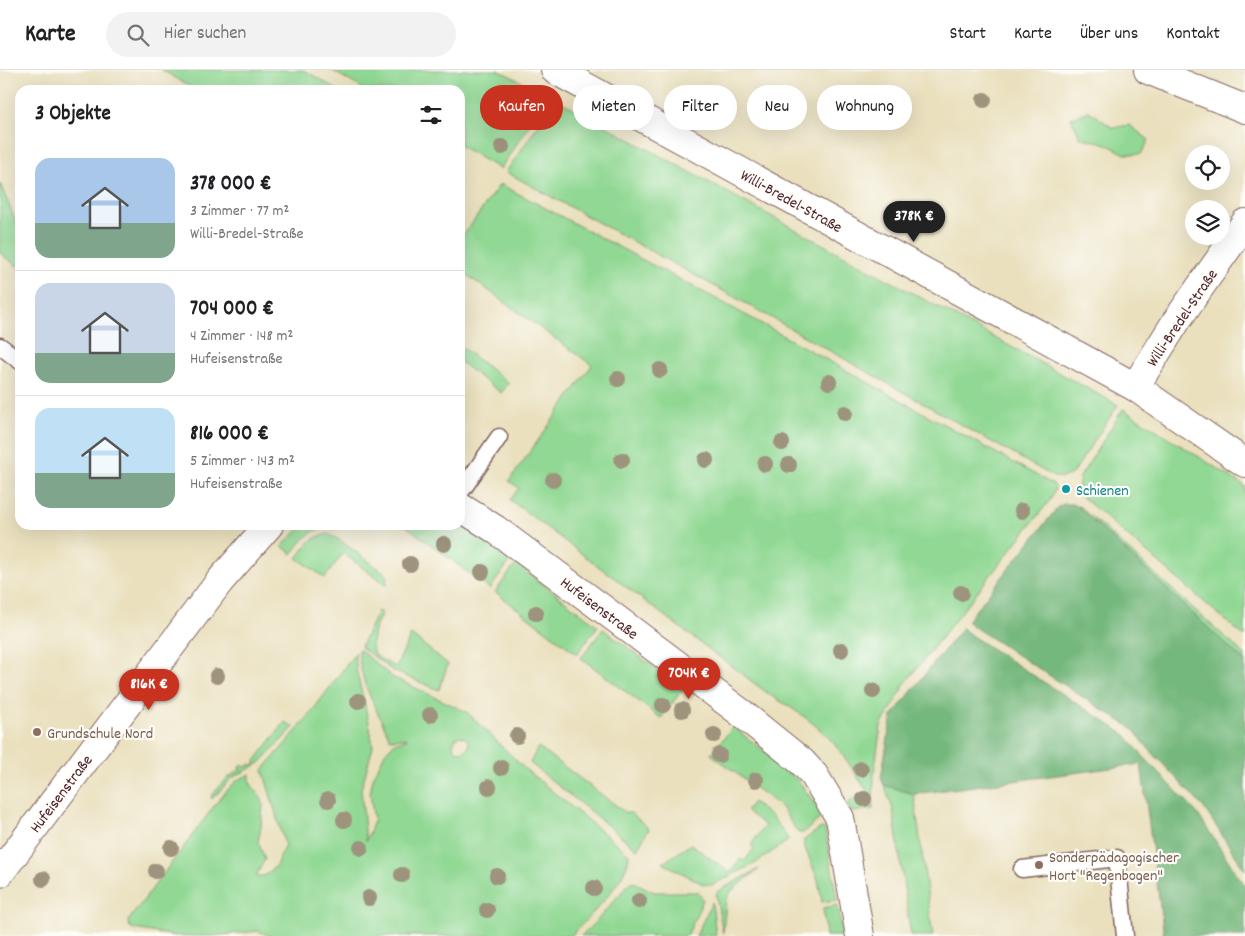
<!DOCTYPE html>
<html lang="de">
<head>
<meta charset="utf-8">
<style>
	:root { --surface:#fff; --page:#f2f2f2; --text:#202124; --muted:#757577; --line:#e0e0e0; --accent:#c8321e }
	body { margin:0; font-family:Dekko,sans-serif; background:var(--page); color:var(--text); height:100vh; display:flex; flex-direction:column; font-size:19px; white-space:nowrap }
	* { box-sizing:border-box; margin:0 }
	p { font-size:16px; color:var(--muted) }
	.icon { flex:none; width:28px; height:28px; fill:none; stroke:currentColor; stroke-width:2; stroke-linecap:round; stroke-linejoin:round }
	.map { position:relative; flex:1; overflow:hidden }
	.sheet { position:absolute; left:15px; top:15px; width:450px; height:445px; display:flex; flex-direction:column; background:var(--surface); border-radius:15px; box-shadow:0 5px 20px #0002 }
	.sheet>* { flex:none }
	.top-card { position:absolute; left:480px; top:15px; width:475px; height:45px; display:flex; gap:10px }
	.controls { position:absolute; left:1185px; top:75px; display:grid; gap:10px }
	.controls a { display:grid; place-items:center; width:45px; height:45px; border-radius:50%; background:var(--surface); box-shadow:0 5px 20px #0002; font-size:25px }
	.price { position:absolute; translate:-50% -42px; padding:0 11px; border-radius:18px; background:var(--accent); color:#fff; font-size:16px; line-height:32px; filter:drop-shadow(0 1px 2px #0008) }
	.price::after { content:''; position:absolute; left:50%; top:30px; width:15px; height:11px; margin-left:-8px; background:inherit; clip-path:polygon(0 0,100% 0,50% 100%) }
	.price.active { background:#222; color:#fff }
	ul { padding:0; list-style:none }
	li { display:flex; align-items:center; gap:15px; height:125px; padding:0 20px }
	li+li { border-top:1px solid var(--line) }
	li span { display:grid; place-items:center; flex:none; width:140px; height:100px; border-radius:15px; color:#555 }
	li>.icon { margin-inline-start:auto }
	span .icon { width:60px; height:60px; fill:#fffc; stroke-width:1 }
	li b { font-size:21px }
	h2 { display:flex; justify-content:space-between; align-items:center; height:60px; padding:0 20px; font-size:21px }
	.chip { padding:0 18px; border-radius:22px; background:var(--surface); box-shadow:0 5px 20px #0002; font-size:18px; line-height:45px }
	.chip.active { background:var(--accent); color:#fff }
	header { display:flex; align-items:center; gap:30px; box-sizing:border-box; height:70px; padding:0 25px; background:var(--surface); border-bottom:1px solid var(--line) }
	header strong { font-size:24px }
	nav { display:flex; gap:28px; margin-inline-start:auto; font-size:18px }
	.search { width:350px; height:45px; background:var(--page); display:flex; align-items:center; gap:12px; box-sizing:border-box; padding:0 18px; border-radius:28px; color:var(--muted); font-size:19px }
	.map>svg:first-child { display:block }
	.green { fill:#90d893; stroke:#6d7c5f; fill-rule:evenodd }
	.forest { fill:#74b87d; stroke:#5f6c54 }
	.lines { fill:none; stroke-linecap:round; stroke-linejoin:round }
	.lane-casing { stroke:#82635e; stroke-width:19 }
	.street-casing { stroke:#82635e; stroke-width:30 }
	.lane { stroke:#fff; stroke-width:16 }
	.street { stroke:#fff; stroke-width:28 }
	.tree { fill:#9e947e }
	.culture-dot { fill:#0f9aa8; stroke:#fdfcf7; stroke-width:2 }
	.education-dot { fill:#8d6e63; stroke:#fdfcf7; stroke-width:2 }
	.labels { text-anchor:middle; stroke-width:4.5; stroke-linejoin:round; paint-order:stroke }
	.street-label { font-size:16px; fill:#4a1f2b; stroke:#fdfcf7 }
	.culture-label { font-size:16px; fill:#0d838f; stroke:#fdfcf7; text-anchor:start }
	.education-label { font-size:16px; fill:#785e54; stroke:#fdfcf7; text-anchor:start }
</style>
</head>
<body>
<header>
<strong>Karte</strong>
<div class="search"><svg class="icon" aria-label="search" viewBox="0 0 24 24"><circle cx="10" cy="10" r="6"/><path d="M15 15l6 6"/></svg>Hier suchen</div>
<nav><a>Start</a><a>Karte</a><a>Über uns</a><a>Kontakt</a></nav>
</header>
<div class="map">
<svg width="1245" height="866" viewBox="0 0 1245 866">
	<rect width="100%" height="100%" fill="#fdfcf7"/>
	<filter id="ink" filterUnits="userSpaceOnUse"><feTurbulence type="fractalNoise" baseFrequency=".02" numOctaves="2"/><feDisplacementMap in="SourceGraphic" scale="10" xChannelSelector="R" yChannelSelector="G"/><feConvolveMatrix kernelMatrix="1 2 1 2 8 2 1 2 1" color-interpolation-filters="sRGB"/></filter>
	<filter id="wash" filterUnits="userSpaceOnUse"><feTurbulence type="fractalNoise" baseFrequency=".0096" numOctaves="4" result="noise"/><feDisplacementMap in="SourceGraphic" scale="20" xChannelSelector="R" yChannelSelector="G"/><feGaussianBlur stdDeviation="1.12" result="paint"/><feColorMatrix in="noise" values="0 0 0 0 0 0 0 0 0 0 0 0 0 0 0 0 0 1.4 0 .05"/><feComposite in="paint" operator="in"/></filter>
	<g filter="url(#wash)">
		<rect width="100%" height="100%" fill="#eae0be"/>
		<path class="green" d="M 162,0 L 304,0 L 338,20 L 195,20 Z
			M 331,0 L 498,0 L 549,25 L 500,99 L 460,76 L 460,20 L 365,20 Z
			M 556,29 L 1118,335 L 1073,403 C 1067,407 1062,408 1054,407 L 738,229 L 506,102 Z
			M 1089,41 L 1113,58 L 1129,55 L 1149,70 L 1141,84 L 1125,84 L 1104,73 L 1081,68 L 1071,48 Z
			M 0,113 L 20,162 L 20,198 L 0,183 Z
			M 500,114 L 722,232 L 1054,415 L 1055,419 L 1050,430 L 903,616 L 902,620 L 881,656 L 874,702 L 873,739 L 851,742 L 847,734 L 852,730 L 867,721 C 854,702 843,683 828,667 C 811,650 791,637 770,625 L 510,430 L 519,418 L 509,411 L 592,295 L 460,200 L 460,170 Z
			M 460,276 L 509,313 L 501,323 L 460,292 Z
			M 1123,339 L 1245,416 L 1245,567 L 1080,425 L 1078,419 L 1080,407 Z
			M 1078,435 L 1245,585 L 1245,592 L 1078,437 Z
			M 460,453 L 510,491 L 490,519 L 405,455 L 460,455 Z
			M 306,455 L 339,455 L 336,459 C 311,457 306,466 292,484 L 282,476 L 297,461 Z
			M 328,464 L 338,469 L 386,504 L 387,516 L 343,483 L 325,508 L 297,488 C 308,474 310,467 328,464 Z
			M 516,494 L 598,556 L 577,584 L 495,522 Z
			M 378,541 L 382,543 C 374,559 371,565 373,583 L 382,590 L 396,597 L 411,565 L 448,594 L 439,620 L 393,601 L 362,578 L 361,576 Z
			M 603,559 L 683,619 L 661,648 L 581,588 Z
			M 359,579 L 392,607 L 467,642 L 524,698 L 629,784 C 629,810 588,847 571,866 L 270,866 L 258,861 L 213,866 L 175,866 L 134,859 L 129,856 L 128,851 L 221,727 L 236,711 L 250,704 L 250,713 L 261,727 L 263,734 L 261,757 L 258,772 L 265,789 L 256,806 L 264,806 L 276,796 L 285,775 L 263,700 L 308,647 L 356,582 L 355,587 L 357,603 L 370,657 L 373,677 L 361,719 L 366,771 L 374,751 L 370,723 L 373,708 L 385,683 L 394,673 L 407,669 L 407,668 L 390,669 C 379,643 357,608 359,579 ZM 459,666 L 466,668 L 469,673 L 468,678 L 461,682 L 456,680 L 453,676 L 455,669 Z
			M 285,652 L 294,657 L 260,693 L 232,708 L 212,729 L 211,727 C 219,716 228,706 240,700 L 239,697 L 243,694 L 245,697 L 251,694 L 252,695 L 256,693 L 255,691 Z
			M 733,657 L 776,690 L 801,714 L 823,746 L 803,763 L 798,763 L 781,737 L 711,684 Z
			M 538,677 L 626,743 L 631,743 L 649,759 L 637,779 L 530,693 Z
			M 884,715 L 914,724 L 933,866 L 911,866 L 893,739 Z
			M 753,732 L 773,748 L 789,770 L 756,793 L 712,815 L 703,814 L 663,793 L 691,774 L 730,803 L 740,789 L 744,791 L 754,779 L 751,775 L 765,755 L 746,741 Z
			M 821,758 L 825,759 L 837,830 L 822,832 L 818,810 L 804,775 L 804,770 Z
			M 759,799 L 732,820 L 726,830 L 723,864 L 716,825 L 718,821 Z
			M 630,812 L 636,813 L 654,822 L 698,822 L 703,830 L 687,866 L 581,866 L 600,847 Z
			M 712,832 L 716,866 L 696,866 Z
			M 838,835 L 842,866 L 826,866 L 823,838 Z"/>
		<path class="forest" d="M 1064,434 L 1072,434 L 1078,437 L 1245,592 L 1245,800 L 1204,738 L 1148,678 L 1133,659 L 977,559 L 967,551 L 1058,437 Z
			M 962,558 L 972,566 L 1126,665 L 1141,684 L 1197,743 L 1239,807 L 1245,815 L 1245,866 L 1164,866 L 1141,694 L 914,724 L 884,715 L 881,708 L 892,646 Z"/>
	</g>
	<g filter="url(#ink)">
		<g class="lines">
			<g class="lane-casing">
				<path id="lane" d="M 0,276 L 20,291
					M 460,423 L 499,367
					M 1022,799 L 1117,788 L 1125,866"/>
			</g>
			<g class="street-casing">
				<path id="street" d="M 555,0 L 1135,317 L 1245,393
					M 1148,0 L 1245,39
					M 1135,317 L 1177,250 L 1245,153
					M 460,437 L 495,459 L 611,545 L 740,642 L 802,692 L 814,705 L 840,748 L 860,866
					M 0,803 L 220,511 L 269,455"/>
			</g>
			<use href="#lane" class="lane"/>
			<use href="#street" class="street"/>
		</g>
		<g class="tree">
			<circle cx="984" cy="30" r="8"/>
			<circle cx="502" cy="77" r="8"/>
			<circle cx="660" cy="300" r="8"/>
			<circle cx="618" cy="309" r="8"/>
			<circle cx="829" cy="312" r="8"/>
			<circle cx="845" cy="343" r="8"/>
			<circle cx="782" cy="373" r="8"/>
			<circle cx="622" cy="390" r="8"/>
			<circle cx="706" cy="390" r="8"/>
			<circle cx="765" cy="394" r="8"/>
			<circle cx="789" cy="395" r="8"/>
			<circle cx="553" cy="410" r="8"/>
			<circle cx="1022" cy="441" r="8"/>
			<circle cx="444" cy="474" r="8"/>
			<circle cx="410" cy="494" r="8"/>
			<circle cx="482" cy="502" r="8"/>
			<circle cx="961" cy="523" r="8"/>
			<circle cx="536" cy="543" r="8"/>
			<circle cx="841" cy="580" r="8"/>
			<circle cx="217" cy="606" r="8"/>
			<circle cx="873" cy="621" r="8"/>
			<circle cx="358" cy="631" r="8"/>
			<circle cx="663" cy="635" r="8"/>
			<circle cx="682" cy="640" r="8"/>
			<circle cx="430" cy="645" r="8"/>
			<circle cx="714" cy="665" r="8"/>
			<circle cx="517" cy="666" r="8"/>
			<circle cx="719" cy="685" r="8"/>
			<circle cx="501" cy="698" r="8"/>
			<circle cx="861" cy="699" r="8"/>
			<circle cx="756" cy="710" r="8"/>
			<circle cx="489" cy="717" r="8"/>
			<circle cx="864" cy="729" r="8"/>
			<circle cx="328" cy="730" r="8"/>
			<circle cx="344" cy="750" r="8"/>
			<circle cx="171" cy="778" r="8"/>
			<circle cx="361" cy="778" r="8"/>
			<circle cx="156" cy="801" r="8"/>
			<circle cx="402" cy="805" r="8"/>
			<circle cx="497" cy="806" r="8"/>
			<circle cx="43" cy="809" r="8"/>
			<circle cx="594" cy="818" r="8"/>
			<circle cx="369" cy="828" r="8"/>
			<circle cx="639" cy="831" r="8"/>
			<circle cx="487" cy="840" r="8"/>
		</g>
	</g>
	<circle class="culture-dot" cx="1066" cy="419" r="5"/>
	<g class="education-dot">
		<circle cx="37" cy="662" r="5"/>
		<circle cx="1039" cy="795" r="5"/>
	</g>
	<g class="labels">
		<g class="street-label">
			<text transform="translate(792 130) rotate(29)" y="6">Willi-Bredel-Straße</text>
			<text transform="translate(1181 247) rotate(-56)" y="6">Willi-Bredel-Straße</text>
			<text transform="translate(600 537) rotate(37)" y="6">Hufeisenstraße</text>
			<text transform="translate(60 723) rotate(-53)" y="6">Hufeisenstraße</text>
		</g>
		<g class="culture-label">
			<text x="1076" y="425">Schienen</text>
		</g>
		<g class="education-label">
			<text x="47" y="668">Grundschule Nord</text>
			<text x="1049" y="792">Sonderpädagogischer<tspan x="1049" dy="18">Hort "Regenbogen"</tspan></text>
		</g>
	</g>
</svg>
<div class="controls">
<a><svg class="icon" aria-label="locate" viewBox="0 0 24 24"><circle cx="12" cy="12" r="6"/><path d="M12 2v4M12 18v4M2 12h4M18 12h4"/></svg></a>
<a><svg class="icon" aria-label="layers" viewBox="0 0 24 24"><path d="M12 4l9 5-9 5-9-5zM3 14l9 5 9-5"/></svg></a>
</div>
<b class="price active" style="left:914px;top:173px">378K €</b>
<b class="price" style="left:689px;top:630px">704K €</b>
<b class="price" style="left:149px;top:641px">816K €</b>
<div class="top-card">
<a class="chip active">Kaufen</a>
<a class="chip">Mieten</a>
<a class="chip">Filter</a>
<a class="chip">Neu</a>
<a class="chip">Wohnung</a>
</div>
<section class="sheet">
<h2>3 Objekte<svg class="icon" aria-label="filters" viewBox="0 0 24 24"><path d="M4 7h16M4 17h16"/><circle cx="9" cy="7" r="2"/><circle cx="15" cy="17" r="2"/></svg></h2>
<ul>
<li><span style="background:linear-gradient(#a9c7e8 65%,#7fa58c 0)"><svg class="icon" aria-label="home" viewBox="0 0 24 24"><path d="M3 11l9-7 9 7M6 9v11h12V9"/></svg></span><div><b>378 000 €</b><p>3 Zimmer · 77 m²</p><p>Willi-Bredel-Straße</p></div></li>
<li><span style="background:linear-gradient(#c9d6e8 70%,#7fa58c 0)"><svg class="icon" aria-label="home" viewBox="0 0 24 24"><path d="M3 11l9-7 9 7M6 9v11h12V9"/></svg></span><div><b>704 000 €</b><p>4 Zimmer · 148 m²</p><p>Hufeisenstraße</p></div></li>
<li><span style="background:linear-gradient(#bfe0f5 65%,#7fa58c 0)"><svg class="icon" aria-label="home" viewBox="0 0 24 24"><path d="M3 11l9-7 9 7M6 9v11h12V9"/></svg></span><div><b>816 000 €</b><p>5 Zimmer · 143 m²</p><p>Hufeisenstraße</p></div></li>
</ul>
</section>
</div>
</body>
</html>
